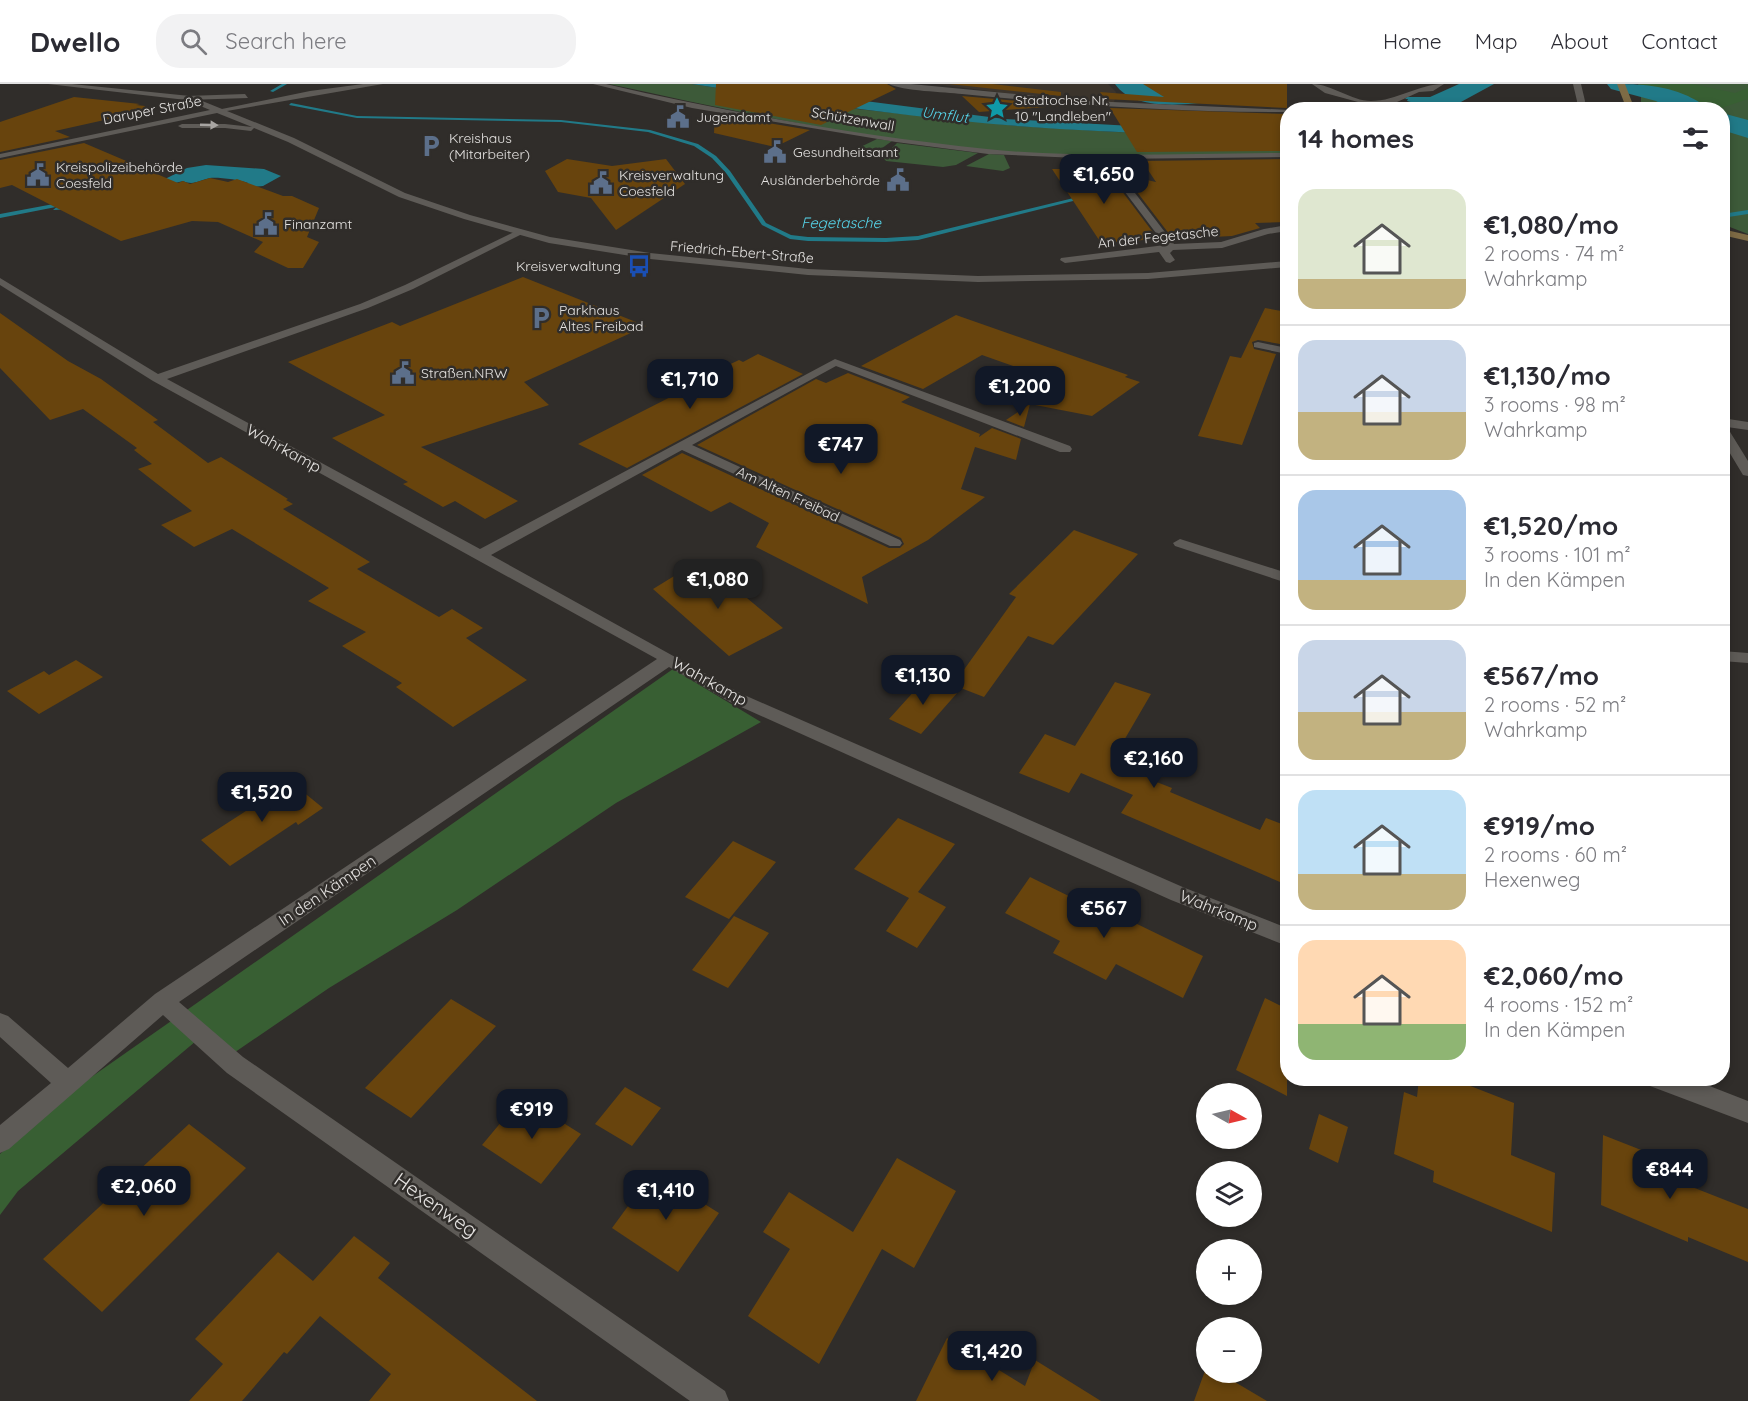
<!DOCTYPE html>
<html lang="en">
<head>
<meta charset="utf-8">
<style>
	:root { --surface:#fff; --page:#f2f2f3; --text:#2b2b33; --muted:#7c7c81; --line:#e1e1e2; --accent:#111827 }
	body { margin:0; font-family:Quicksand,sans-serif; background:var(--page); color:var(--text); height:100vh; display:flex; flex-direction:column; font-size:22px; white-space:nowrap }
	* { box-sizing:border-box; margin:0 }
	p { font-size:20px; color:var(--muted) }
	.icon { flex:none; width:33px; height:33px; fill:none; stroke:currentColor; stroke-width:2; stroke-linecap:round; stroke-linejoin:round }
	.map { position:relative; flex:1; overflow:hidden }
	.details { position:absolute; left:1280px; top:18px; width:450px; height:984px; display:flex; flex-direction:column; background:var(--surface); border-radius:24px; box-shadow:0 3px 9px #0003 }
	.details>* { flex:none }
	.needle { width:39px; rotate:98deg }
	.fabs { position:absolute; left:1196px; top:999px; display:grid; gap:12px }
	.fabs a { display:grid; place-items:center; width:66px; height:66px; border-radius:50%; background:var(--surface); box-shadow:0 3px 9px #0003; font-size:30px }
	.price { position:absolute; translate:-50% -51px; padding:0 14px; border-radius:12px; background:var(--accent); color:#fff; font-size:20px; line-height:39px; filter:drop-shadow(0 2px 3px #0008) }
	.price::after { content:''; position:absolute; left:50%; top:36px; width:18px; height:14px; margin-left:-9px; background:inherit; clip-path:polygon(0 0,100% 0,50% 100%) }
	.price.active { background:#222; color:#fff }
	ul { padding:0; list-style:none }
	li { display:flex; align-items:center; gap:18px; height:150px; padding:0 18px }
	li+li { border-top:2px solid var(--line) }
	li span { display:grid; place-items:center; flex:none; width:168px; height:120px; border-radius:18px; color:#555 }
	li>.icon { margin-inline-start:auto }
	span .icon { width:72px; height:72px; fill:#fffc; stroke-width:1 }
	li b { font-size:26px }
	h2 { display:flex; justify-content:space-between; align-items:center; height:72px; padding:0 18px; font-size:26px }
	header { display:flex; align-items:center; gap:36px; box-sizing:border-box; height:84px; padding:0 30px; background:var(--surface); border-bottom:2px solid var(--line) }
	header strong { font-size:28px }
	nav { display:flex; gap:33px; margin-inline-start:auto; font-size:21px }
	.search { width:420px; height:54px; background:var(--page); display:flex; align-items:center; gap:15px; box-sizing:border-box; padding:0 21px; border-radius:24px; color:var(--muted); font-size:22px }
	.map>svg:first-child { display:block }
	.built { fill:#3b342c }
	.green { fill:#3d5a39 }
	.forest { fill:#385f33 }
	.water { fill:#217a88 }
	.lines { fill:none; stroke-linecap:round; stroke-linejoin:round }
	.stream { fill:#217a88; fill-rule:evenodd }
	.river { fill:#217a88; fill-rule:evenodd }
	.building { fill:#68440d }
	.minor-tunnel { stroke:#4b4845; stroke-width:8; stroke-dasharray:8 4; stroke-linecap:butt }
	.minor { fill:#5e5b57; fill-rule:evenodd }
	.tertiary { fill:#5e5b57; fill-rule:evenodd }
	.secondary { fill:#7e6b45; fill-rule:evenodd }
	.oneway { fill:#a8a5a2 }
	.labels { text-anchor:middle; stroke-width:5; stroke-linejoin:round; paint-order:stroke }
	.far-poi-label { font-size:14px; fill:#e4e2e0; stroke:#302d2a; text-anchor:start }
	.far-street-label { font-size:14px; fill:#e4e2e0; stroke:#302d2a }
	.far-water-label { font-size:15px; font-style:italic; fill:#56d3e8; stroke:#302d2a }
	.street-label { font-size:16px; fill:#e4e2e0; stroke:#302d2a }
	.near-street-label { font-size:20px; fill:#e4e2e0; stroke:#302d2a }
</style>
</head>
<body>
<header>
<strong>Dwello</strong>
<div class="search"><svg class="icon" aria-label="search" viewBox="0 0 24 24"><circle cx="10" cy="10" r="6"/><path d="M15 15l6 6"/></svg>Search here</div>
<nav><a>Home</a><a>Map</a><a>About</a><a>Contact</a></nav>
</header>
<div class="map">
<svg width="1748" height="1317" viewBox="0 0 1748 1317">
	<rect width="100%" height="100%" fill="#302d2a"/>
	<path class="built" d="M 935,0 L 1108,0 L 1116,8 L 1114,19 L 1020,11 Z"/>
	<path class="green" d="M 609,0 L 692,0 L 857,25 L 1018,42 L 1116,48 L 1287,51 L 1287,70 C 1192,71 1096,75 1001,68 C 869,57 738,28 609,0 Z
		M 1638,0 L 1748,0 L 1748,150 L 1722,140 L 1722,26 L 1641,25 L 1641,7 Z
		M 877,55 L 892,57 L 871,72 L 850,68 Z
		M 897,59 L 978,69 L 956,81 L 943,83 L 886,77 L 883,73 Z
		M 989,70 L 1004,71 L 1010,84 L 1003,87 L 966,82 Z"/>
	<path class="forest" d="M 1638,0 L 1692,0 L 1735,9 L 1748,4 L 1748,15 L 1718,25 L 1709,25 L 1669,8 Z
		M 673,585 L 761,638 L 616,719 L 457,826 L 329,904 L 225,975 L 196,957 L 18,1107 L 0,1131 L 0,1070 L 60,1015 Z"/>
	<path class="water" d="M 692,0 L 733,0 L 1005,35 L 1186,45 L 1189,51 C 1113,48 1038,45 962,37 C 872,28 782,14 692,0 Z
		M 1459,0 L 1494,0 L 1448,25 L 1405,25 L 1418,20 L 1407,17 L 1408,15 L 1405,15 L 1407,13 L 1430,13 Z
		M 206,81 L 264,85 L 281,92 L 263,102 L 240,104 L 248,99 C 241,96 218,93 210,94 C 199,96 194,102 183,97 L 75,125 L 53,126 L 59,121 L 163,96 L 187,84 Z"/>
	<g class="lines">
		<path class="stream" d="M 282,0 L 287,0 L 273,8 L 270,7 Z
			M 291,19 L 357,32 L 561,36 L 650,46 L 698,60 L 716,72 L 730,87 L 766,139 L 791,151 L 808,153 L 886,154 L 918,152 L 1086,111 L 1089,113 L 918,156 L 886,158 L 808,157 L 790,155 L 762,141 L 726,89 L 712,74 L 694,62 L 648,48 L 561,38 L 357,34 L 289,21 Z
			M 59,119 L 61,122 L 0,134 L 0,130 Z
			M 1748,126 L 1748,130 L 1722,134 L 1722,130 Z"/>
		<path class="river" d="M 1115,0 L 1147,0 L 1172,5 L 1220,0 L 1263,0 L 1265,3 L 1261,9 L 1252,11 C 1217,16 1139,35 1115,0 Z
			M 1607,0 C 1636,0 1661,0 1688,12 C 1695,16 1702,18 1707,26 L 1672,26 L 1656,17 L 1611,5 Z
			M 1722,29 L 1748,36 L 1748,54 L 1722,46 Z"/>
	</g>
	<path class="building" d="M 716,0 L 887,0 L 896,5 L 821,41 L 715,21 Z
		M 949,0 L 992,0 L 1061,8 L 1061,12 Z
		M 1143,0 L 1287,0 L 1287,24 L 1104,15 L 1100,8 L 1164,13 Z
		M 962,12 L 1061,21 L 1060,22 L 979,28 Z
		M 74,13 L 140,20 L 136,21 L 145,22 L 145,27 L 55,47 L 70,53 L 0,68 L 0,38 Z
		M 1110,24 L 1287,30 L 1287,67 L 1137,68 Z
		M 715,30 L 810,46 L 775,63 L 714,49 Z
		M 84,59 L 178,99 L 183,97 L 190,100 L 210,94 L 228,98 L 237,95 L 283,112 L 292,112 L 319,124 L 307,153 L 319,158 L 303,184 L 288,184 L 254,168 L 263,158 L 218,138 L 192,137 L 121,157 L 12,101 L 0,104 L 0,76 Z
		M 567,75 L 612,82 L 666,75 L 685,100 L 616,146 L 591,114 L 558,108 L 545,87 Z
		M 1287,75 L 1287,138 L 1255,139 L 1260,144 L 1232,152 L 1173,155 L 1124,91 L 1156,98 L 1142,77 Z
		M 1084,81 L 1106,86 L 1158,155 L 1101,159 L 1052,85 L 1064,85 L 1063,82 Z
		M 523,193 L 646,242 L 524,298 L 549,321 L 421,363 L 518,417 L 485,435 L 455,417 L 443,423 L 403,400 L 408,398 L 332,354 L 385,331 L 288,278 L 392,238 L 400,242 Z
		M 1265,224 L 1287,228 L 1287,240 L 1280,260 L 1258,256 L 1252,258 L 1254,265 L 1276,270 L 1242,361 L 1198,352 L 1230,272 L 1241,274 Z
		M 0,229 L 68,277 L 101,295 L 158,336 L 153,338 L 208,379 L 221,373 L 288,415 L 286,416 L 293,420 L 283,425 L 370,478 L 357,485 L 439,533 L 452,525 L 483,544 L 466,554 L 527,596 L 453,643 L 396,603 L 402,599 L 342,562 L 366,548 L 308,517 L 329,504 L 232,445 L 194,463 L 161,441 L 192,427 L 138,385 L 152,380 L 134,366 L 137,364 L 83,325 L 50,336 L 0,284 Z
		M 956,231 L 1128,291 L 1125,293 L 1140,298 L 1092,332 L 1030,320 L 1061,299 L 982,271 L 923,305 L 861,282 Z
		M 758,270 L 803,290 L 627,384 L 578,360 L 702,297 L 701,294 L 739,276 L 743,278 Z
		M 848,289 L 910,313 L 901,318 L 980,350 L 979,353 L 992,344 L 1021,355 L 1016,376 L 975,363 L 961,405 L 985,413 L 928,456 L 862,493 L 868,520 L 756,463 L 769,439 L 730,418 L 711,428 L 642,391 L 682,369 L 889,464 L 900,464 L 904,460 L 901,454 L 697,361 L 816,295 L 826,299 Z
		M 1030,320 L 1024,343 L 1006,336 Z
		M 1074,446 L 1138,470 L 1053,561 L 1028,552 L 984,613 L 953,601 L 1016,513 L 1009,510 Z
		M 699,483 L 729,499 L 783,544 L 729,572 L 653,505 L 684,486 L 688,489 Z
		M 76,576 L 103,593 L 39,630 L 7,607 L 44,587 L 49,591 Z
		M 926,594 L 958,608 L 921,650 L 889,635 Z
		M 1115,598 L 1151,610 L 1119,665 L 1162,682 L 1154,697 L 1172,704 L 1170,708 L 1260,746 L 1266,734 L 1287,742 L 1287,801 L 1121,729 L 1133,711 L 1081,689 L 1069,709 L 1019,689 L 1045,650 L 1075,662 Z
		M 291,698 L 323,724 L 298,741 L 296,738 L 230,782 L 201,756 Z
		M 898,734 L 955,760 L 918,808 L 946,823 L 917,864 L 886,847 L 909,814 L 854,785 Z
		M 733,757 L 776,778 L 729,835 L 685,813 Z
		M 1030,793 L 1132,843 L 1135,839 L 1203,872 L 1183,914 L 1116,880 L 1106,896 L 1053,869 L 1060,857 L 1005,829 Z
		M 734,832 L 769,849 L 728,904 L 692,886 Z
		M 1265,914 L 1287,925 L 1287,1012 L 1236,986 Z
		M 451,915 L 496,942 L 411,1034 L 365,1004 Z
		M 1419,994 L 1450,994 L 1514,1019 L 1511,1071 L 1555,1089 L 1552,1148 L 1433,1098 L 1434,1087 L 1394,1070 L 1404,1008 L 1417,1013 Z
		M 625,1003 L 661,1024 L 632,1062 L 595,1040 Z
		M 522,1013 L 581,1050 L 541,1100 L 482,1061 Z
		M 1319,1030 L 1348,1043 L 1338,1079 L 1309,1065 Z
		M 189,1040 L 246,1084 L 102,1228 L 43,1175 Z
		M 1603,1051 L 1687,1084 L 1687,1101 L 1748,1125 L 1748,1178 L 1688,1153 L 1688,1158 L 1601,1121 Z
		M 897,1074 L 956,1107 L 914,1184 L 882,1165 L 819,1280 L 748,1232 L 790,1165 L 763,1148 L 789,1108 L 853,1148 Z
		M 653,1088 L 719,1129 L 678,1188 L 612,1144 Z
		M 354,1152 L 390,1179 L 378,1194 L 537,1317 L 369,1317 L 391,1290 L 320,1232 L 287,1270 L 284,1268 L 242,1317 L 189,1317 L 223,1280 L 195,1255 L 278,1168 L 313,1197 Z
		M 947,1254 L 1025,1302 L 1035,1276 L 1101,1317 L 916,1317 Z
		M 1206,1284 L 1206,1288 L 1218,1288 L 1267,1317 L 1194,1317 Z"/>
	<g class="lines">
		<path class="minor-tunnel" d="M 1376,22 L 1384,26"/>
		<path class="minor" d="M 363,0 L 383,0 L 221,28 L 217,26 L 310,7 Z
			M 593,0 L 606,0 C 731,29 859,52 987,65 C 1086,75 1187,69 1287,69 L 1287,73 L 1109,75 L 1174,160 L 1221,158 L 1264,145 L 1287,141 L 1287,147 L 1268,150 L 1222,164 L 1173,166 L 1170,169 L 1175,176 L 1170,179 L 1166,178 L 1159,168 L 1065,179 L 1060,176 L 1061,174 L 1165,161 L 1100,75 L 988,70 L 896,58 L 692,24 Z
			M 889,0 L 911,0 L 1090,17 L 1290,26 L 1287,26 L 1287,28 C 1178,28 1070,21 962,10 C 945,8 902,7 889,0 Z
			M 1312,0 C 1332,0 1351,17 1371,17 C 1397,17 1418,0 1444,0 L 1433,7 L 1419,8 L 1397,18 L 1334,26 L 1308,26 L 1358,18 L 1325,9 Z
			M 1573,0 L 1581,0 L 1585,17 L 1584,26 L 1576,26 L 1577,17 Z
			M 245,10 L 248,14 L 187,16 L 183,14 L 187,12 Z
			M 516,147 L 524,149 L 413,205 L 368,224 L 167,295 L 480,465 L 835,275 L 1070,362 L 1072,365 L 1070,368 L 1060,368 L 836,282 L 692,361 L 900,456 L 902,459 L 900,462 L 890,462 L 682,366 L 491,471 L 742,610 L 1185,804 L 1287,844 L 1287,862 L 1171,816 L 730,618 L 669,583 L 179,918 L 243,973 L 725,1307 L 729,1317 L 690,1317 L 227,989 L 163,931 L 9,1065 L 0,1069 L 0,1041 L 51,999 L 0,953 L 0,929 L 8,932 L 68,984 L 155,910 L 657,575 L 153,297 L 0,201 L 0,194 L 158,290 L 360,220 L 405,201 Z
			M 1258,258 L 1287,264 L 1287,270 L 1254,263 L 1254,259 Z
			M 1722,334 L 1748,338 L 1748,346 L 1727,343 L 1748,377 L 1748,392 L 1743,391 L 1722,356 Z
			M 1180,455 L 1287,489 L 1287,499 L 1175,462 L 1173,459 Z
			M 1722,567 L 1748,569 L 1748,579 L 1722,577 Z
			M 1646,994 L 1689,994 L 1748,1017 L 1748,1039 L 1650,1002 Z"/>
		<path class="tertiary" d="M 48,0 L 72,0 L 190,12 L 294,54 L 405,109 L 470,131 L 550,153 L 650,169 L 808,185 L 978,192 L 1148,189 L 1287,177 L 1287,183 L 1148,195 L 978,198 L 808,191 L 650,175 L 549,159 L 464,135 L 399,113 L 288,58 L 254,44 L 251,47 L 225,44 L 182,44 L 178,42 L 182,40 L 225,40 L 252,43 L 217,29 L 0,74 L 0,70 L 210,26 L 186,16 Z"/>
		<path class="secondary" d="M 1617,0 L 1625,0 L 1635,26 L 1627,26 Z
			M 1722,145 L 1748,151 L 1748,157 L 1722,151 Z"/>
	</g>
	<defs><path id="oneway-solid" d="M-6-.8H1V-3.2L6.5 0L1 3.2V.8H-6Z" transform="scale(1.5)"/></defs>
	<use class="oneway" href="#oneway-solid" transform="translate(209 41) rotate(2)"/>
	<defs>
		<g id="sight-bare" transform="scale(1.8)"><path d="M0-6L1.8-2.2L6-1.7L2.9 1.2L3.7 5.4L0 3.3L-3.7 5.4L-2.9 1.2L-6-1.7L-1.8-2.2Z" fill="#0f9aa8" stroke="#302d2a" stroke-width="2.5" paint-order="stroke"/></g>
		<g id="civic-bare" transform="scale(1.8)"><path d="M-.6-6.5H3V-4.5H.6V-3L4-1V1h2V6H-6V1h2V-1L-.6-3ZM-1.2 2.5V6h2.4V2.5Z" fill="#5c6f8a" stroke="#302d2a" stroke-width="2.5" paint-order="stroke"/></g>
		<g id="parking-bare" transform="scale(1.8)"><path d="M-3.5-5.5H1a3.5 3.5 0 0 1 0 7H-1V5.5H-3.5ZM-1-3.4V-.6H.8a1.4 1.4 0 0 0 0-2.8Z" fill="#5c6f8a" stroke="#302d2a" stroke-width="2.5" paint-order="stroke"/></g>
		<g id="bus-bare" transform="scale(1.8)"><path d="M-5-6H5V4H4V6H2V4H-2V6H-4V4H-5ZM-3.5-4V0h7V-4ZM-3.5 1.2v1.5H-2V1.2ZM2 1.2v1.5H3.5V1.2Z" fill="#1a4fb4" stroke="#302d2a" stroke-width="2.5" paint-order="stroke"/></g>
	</defs>
	<g fill-rule="evenodd">
		<use href="#sight-bare" x="997" y="24"/>
		<use href="#civic-bare" x="678" y="33"/>
		<use href="#parking-bare" x="431" y="62"/>
		<use href="#civic-bare" x="775" y="68"/>
		<use href="#civic-bare" x="38" y="91"/>
		<use href="#civic-bare" x="898" y="96"/>
		<use href="#civic-bare" x="601" y="99"/>
		<use href="#civic-bare" x="266" y="140"/>
		<use href="#bus-bare" x="639" y="182"/>
		<use href="#parking-bare" x="541" y="234"/>
		<use href="#civic-bare" x="403" y="289"/>
	</g>
	<g class="labels">
		<g class="far-poi-label">
			<text x="1015" y="21">Stadtochse Nr.<tspan x="1015" dy="16">10 "Landleben"</tspan></text>
			<text x="696" y="38">Jugendamt</text>
			<text x="449" y="59">Kreishaus<tspan x="449" dy="16">(Mitarbeiter)</tspan></text>
			<text x="793" y="73">Gesundheitsamt</text>
			<text x="56" y="88">Kreispolizeibehörde<tspan x="56" dy="16">Coesfeld</tspan></text>
			<text x="619" y="96">Kreisverwaltung<tspan x="619" dy="16">Coesfeld</tspan></text>
			<text x="880" y="101" text-anchor="end">Ausländerbehörde</text>
			<text x="284" y="145">Finanzamt</text>
			<text x="621" y="187" text-anchor="end">Kreisverwaltung</text>
			<text x="559" y="231">Parkhaus<tspan x="559" dy="16">Altes Freibad</tspan></text>
			<text x="421" y="294">Straßen.NRW</text>
		</g>
		<g class="far-street-label">
			<text transform="translate(152 26) rotate(-11)" y="5">Daruper Straße</text>
			<text transform="translate(853 35) rotate(10)" y="5">Schützenwall</text>
			<text transform="translate(1158 153) rotate(-6)" y="5">An der Fegetasche</text>
			<text transform="translate(742 168) rotate(5)" y="5">Friedrich-Ebert-Straße</text>
			<text transform="translate(788 410) rotate(25)" y="5">Am Alten Freibad</text>
		</g>
		<g class="far-water-label">
			<text transform="translate(945 31) rotate(7)" y="5">Umflut</text>
			<text x="841" y="144">Fegetasche</text>
		</g>
		<g class="street-label">
			<text transform="translate(284 364) rotate(29)" y="6">Wahrkamp</text>
			<text transform="translate(710 597) rotate(29)" y="6">Wahrkamp</text>
			<text transform="translate(327 806) rotate(-34)" y="6">In den Kämpen</text>
			<text transform="translate(1219 826) rotate(22)" y="6">Wahrkamp</text>
		</g>
		<g class="near-street-label">
			<text transform="translate(436 1121) rotate(35)" y="7">Hexenweg</text>
		</g>
	</g>
</svg>
<div class="fabs">
<a><svg class="needle" viewBox="-14 -14 28 28"><path d="M0-13l5 13h-10z" fill="#e53935"/><path d="M0 13l5-13h-10z" fill="#7c7c81"/></svg></a>
<a><svg class="icon" aria-label="layers" viewBox="0 0 24 24"><path d="M12 4l9 5-9 5-9-5zM3 14l9 5 9-5"/></svg></a>
<a>+</a>
<a>−</a>
</div>
<b class="price" style="left:1104px;top:121px">€1,650</b>
<b class="price" style="left:690px;top:326px">€1,710</b>
<b class="price" style="left:1020px;top:333px">€1,200</b>
<b class="price" style="left:841px;top:391px">€747</b>
<b class="price active" style="left:718px;top:526px">€1,080</b>
<b class="price" style="left:923px;top:622px">€1,130</b>
<b class="price" style="left:1154px;top:705px">€2,160</b>
<b class="price" style="left:262px;top:739px">€1,520</b>
<b class="price" style="left:1104px;top:855px">€567</b>
<b class="price" style="left:532px;top:1056px">€919</b>
<b class="price" style="left:1670px;top:1116px">€844</b>
<b class="price" style="left:144px;top:1133px">€2,060</b>
<b class="price" style="left:666px;top:1137px">€1,410</b>
<b class="price" style="left:992px;top:1298px">€1,420</b>
<section class="details">
<h2>14 homes<svg class="icon" aria-label="filters" viewBox="0 0 24 24"><path d="M4 7h16M4 17h16"/><circle cx="9" cy="7" r="2"/><circle cx="15" cy="17" r="2"/></svg></h2>
<ul>
<li><span style="background:linear-gradient(#dfe7d0 75%,#c2b280 0)"><svg class="icon" aria-label="home" viewBox="0 0 24 24"><path d="M3 11l9-7 9 7M6 9v11h12V9"/></svg></span><div><b>€1,080/mo</b><p>2 rooms · 74 m²</p><p>Wahrkamp</p></div></li>
<li><span style="background:linear-gradient(#c9d6e8 60%,#c2b280 0)"><svg class="icon" aria-label="home" viewBox="0 0 24 24"><path d="M3 11l9-7 9 7M6 9v11h12V9"/></svg></span><div><b>€1,130/mo</b><p>3 rooms · 98 m²</p><p>Wahrkamp</p></div></li>
<li><span style="background:linear-gradient(#a9c7e8 75%,#c2b280 0)"><svg class="icon" aria-label="home" viewBox="0 0 24 24"><path d="M3 11l9-7 9 7M6 9v11h12V9"/></svg></span><div><b>€1,520/mo</b><p>3 rooms · 101 m²</p><p>In den Kämpen</p></div></li>
<li><span style="background:linear-gradient(#c9d6e8 60%,#c2b280 0)"><svg class="icon" aria-label="home" viewBox="0 0 24 24"><path d="M3 11l9-7 9 7M6 9v11h12V9"/></svg></span><div><b>€567/mo</b><p>2 rooms · 52 m²</p><p>Wahrkamp</p></div></li>
<li><span style="background:linear-gradient(#bfe0f5 70%,#c2b280 0)"><svg class="icon" aria-label="home" viewBox="0 0 24 24"><path d="M3 11l9-7 9 7M6 9v11h12V9"/></svg></span><div><b>€919/mo</b><p>2 rooms · 60 m²</p><p>Hexenweg</p></div></li>
<li><span style="background:linear-gradient(#ffd9b3 70%,#8fb573 0)"><svg class="icon" aria-label="home" viewBox="0 0 24 24"><path d="M3 11l9-7 9 7M6 9v11h12V9"/></svg></span><div><b>€2,060/mo</b><p>4 rooms · 152 m²</p><p>In den Kämpen</p></div></li>
</ul>
</section>
</div>
</body>
</html>
